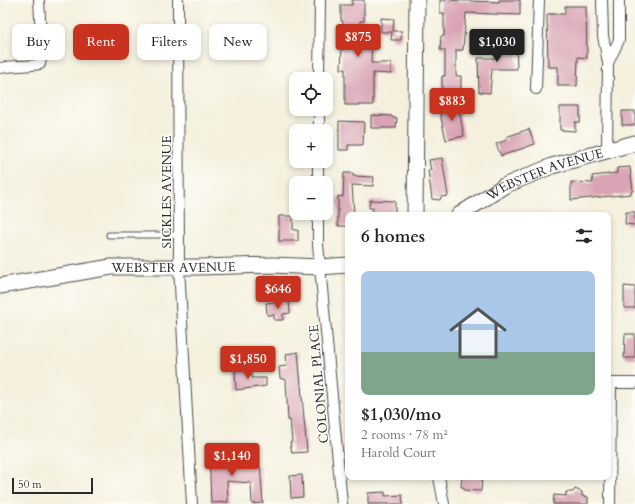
<!DOCTYPE html>
<html lang="en">
<head>
<meta charset="utf-8">
<style>
	:root { --surface:#fff; --page:#f6f6f6; --text:#222; --muted:#767676; --line:#e0e0e0; --accent:#c8321e }
	body { margin:0; font-family:Cardo,serif; background:var(--page); color:var(--text); height:100vh; display:flex; flex-direction:column; font-size:15px; white-space:nowrap }
	* { box-sizing:border-box; margin:0 }
	p { font-size:13px; color:var(--muted) }
	.icon { flex:none; width:22px; height:22px; fill:none; stroke:currentColor; stroke-width:2; stroke-linecap:round; stroke-linejoin:round }
	.map { position:relative; flex:1; overflow:hidden }
	.sheet { position:absolute; left:345px; top:212px; width:266px; height:268px; display:flex; flex-direction:column; background:var(--surface); border-radius:8px; box-shadow:0 2px 6px #0003 }
	.sheet>* { flex:none }
	.guide { position:absolute; left:12px; top:24px; width:273px; height:36px; display:flex; gap:8px }
	.buttons { position:absolute; left:289px; top:72px; display:grid; gap:8px }
	.buttons a { display:grid; place-items:center; width:44px; height:44px; border-radius:8px; background:var(--surface); box-shadow:0 2px 6px #0003; font-size:20px }
	.scale { position:absolute; left:12px; bottom:10px; width:81px; box-sizing:border-box; padding-left:4px; border:2px solid #2b2b2b; border-top:0; font-size:11px; line-height:14px; white-space:nowrap; color:#2b2b2b; -webkit-text-stroke:3px #fdfcf7; paint-order:stroke }
	.price { position:absolute; translate:-50% -34px; padding:0 9px; border-radius:4px; background:var(--accent); color:#fff; font-size:13px; line-height:26px; filter:drop-shadow(0 1px 2px #0008) }
	.price::after { content:''; position:absolute; left:50%; top:24px; width:12px; height:9px; margin-left:-6px; background:inherit; clip-path:polygon(0 0,100% 0,50% 100%) }
	.price.on { background:#222; color:#fff }
	ul { padding:0; list-style:none }
	li { display:grid; align-content:center; gap:8px; height:212px; padding:0 16px }
	li+li { border-top:1px solid var(--line) }
	li span { display:grid; place-items:center; height:124px; border-radius:8px; color:#555 }
	li>.icon { margin-inline-start:auto }
	span .icon { width:72px; height:72px; fill:#fffc; stroke-width:1 }
	li b { font-size:17px }
	h2 { display:flex; justify-content:space-between; align-items:center; height:48px; padding:0 16px; font-size:17px }
	.pill { padding:0 14px; border-radius:8px; background:var(--surface); box-shadow:0 2px 6px #0003; font-size:14px; line-height:36px }
	.pill.on { background:var(--accent); color:#fff }
	.map>svg:first-child { display:block }
	.building { fill:#d9a3b3 }
	.lines { fill:none; stroke-linecap:round; stroke-linejoin:round }
	.lane-casing { stroke:#494946; stroke-width:7 }
	.street-casing { stroke:#494946; stroke-width:12 }
	.secondary-casing { stroke:#494946; stroke-width:17 }
	.lane { stroke:#fff; stroke-width:5 }
	.street { stroke:#fff; stroke-width:10 }
	.secondary { stroke:#fff; stroke-width:15 }
	.labels { text-anchor:middle; stroke-width:3; stroke-linejoin:round; paint-order:stroke }
	.street-label { font-size:13px; fill:#2b2b2b; stroke:#fdfcf7 }
</style>
</head>
<body>
<div class="map">
<svg width="635" height="504" viewBox="0 0 635 504">
	<rect width="100%" height="100%" fill="#fdfcf7"/>
	<filter id="ink" filterUnits="userSpaceOnUse"><feTurbulence type="fractalNoise" baseFrequency=".025" numOctaves="2"/><feDisplacementMap in="SourceGraphic" scale="8" xChannelSelector="R" yChannelSelector="G"/><feConvolveMatrix kernelMatrix="1 2 1 2 8 2 1 2 1" color-interpolation-filters="sRGB"/></filter>
	<filter id="wash" filterUnits="userSpaceOnUse"><feTurbulence type="fractalNoise" baseFrequency=".012" numOctaves="4" result="noise"/><feDisplacementMap in="SourceGraphic" scale="16" xChannelSelector="R" yChannelSelector="G"/><feGaussianBlur stdDeviation="0.9" result="paint"/><feColorMatrix in="noise" values="0 0 0 0 0 0 0 0 0 0 0 0 0 0 0 0 0 1.4 0 .05"/><feComposite in="paint" operator="in"/></filter>
	<g filter="url(#wash)">
		<rect width="100%" height="100%" fill="#f4f0dd"/>
		<g id="blocks">
			<path class="building" d="M 352,0 L 364,0 L 364,21 L 360,21 L 360,38 L 372,39 L 371,63 L 391,63 L 391,74 L 373,73 L 373,105 L 345,105 L 345,69 L 341,69 L 343,21 L 341,21 L 341,5 L 352,5 Z
				M 440,0 L 499,2 L 499,0 L 520,0 L 520,15 L 466,13 L 463,50 L 456,50 L 456,76 L 461,76 L 461,93 L 442,93 L 442,76 L 445,76 L 445,50 L 440,50 L 441,36 L 444,36 L 444,13 L 440,13 Z
				M 565,6 L 586,6 L 587,58 L 578,57 L 577,86 L 558,86 L 558,67 L 548,67 L 547,14 L 565,14 Z
				M 381,18 L 394,19 L 393,31 L 402,31 L 401,40 L 391,40 L 392,32 L 381,32 Z
				M 500,37 L 516,37 L 517,69 L 492,69 L 490,93 L 479,92 L 478,58 L 495,58 L 496,56 L 500,56 Z
				M 458,105 L 464,136 L 446,140 L 439,109 Z
				M 560,107 L 580,107 L 580,122 L 575,122 L 575,131 L 560,130 Z
				M 622,111 L 635,111 L 635,125 L 622,125 Z
				M 371,115 L 392,116 L 392,118 L 397,118 L 396,128 L 371,128 Z
				M 339,121 L 364,122 L 363,145 L 348,145 L 348,150 L 339,150 Z
				M 529,129 L 535,144 L 501,156 L 496,144 L 507,140 L 506,137 Z
				M 442,158 L 448,196 L 441,197 L 440,200 L 432,199 L 428,170 L 431,170 L 429,160 Z
				M 630,167 L 633,191 L 631,191 L 631,194 L 571,200 L 571,182 L 593,183 L 592,176 L 617,173 L 617,168 Z
				M 344,173 L 353,173 L 353,176 L 374,177 L 373,186 L 352,185 L 354,214 L 348,215 L 348,226 L 338,226 L 338,196 L 343,197 Z
				M 370,200 L 395,201 L 395,215 L 372,215 L 373,208 L 369,208 Z
				M 626,212 L 635,212 L 635,225 L 625,224 Z
				M 279,216 L 293,216 L 293,230 L 298,230 L 298,241 L 279,241 Z
				M 624,286 L 635,287 L 635,308 L 624,308 Z
				M 289,301 L 290,313 L 283,314 L 283,320 L 274,320 L 274,315 L 267,315 L 266,303 Z
				M 625,334 L 635,334 L 635,358 L 624,358 Z
				M 298,352 L 307,452 L 292,453 L 290,442 L 292,442 L 290,420 L 288,420 L 286,380 L 280,378 L 279,367 L 287,366 L 286,354 Z
				M 251,368 L 252,378 L 266,378 L 266,386 L 236,390 L 235,369 Z
				M 225,449 L 231,458 L 241,467 L 260,466 L 263,503 L 252,504 L 251,483 L 227,481 L 228,502 L 211,503 L 209,451 Z
				M 302,475 L 303,497 L 291,498 L 290,476 Z
				M 462,477 L 482,477 L 481,491 L 464,490 L 464,487 L 461,487 Z
				M 575,489 L 582,492 L 582,496 L 588,497 L 588,504 L 553,504 L 554,495 L 566,496 L 566,492 L 573,492 Z
				M 385,492 L 385,496 L 402,495 L 403,504 L 368,504 L 368,493 Z"/>
		</g>
	</g>
	<g filter="url(#ink)">
		<use href="#blocks" fill-opacity="0" stroke="#494946" stroke-width="1"/>
		<g class="lines">
			<g class="lane-casing">
				<path id="lane" d="M 109,235 L 179,235"/>
			</g>
			<g class="street-casing">
				<path id="street" d="M 178,0 L 179,267 L 192,504
					M 602,0 L 603,36 L 608,63 L 607,150
					M 608,63 L 619,40 L 619,0
					M 0,68 C 14,65 27,67 40,64 L 42,54 L 39,0
					M 319,79 L 320,0
					M 536,89 L 539,0
					M 319,131 L 319,109
					M 318,183 L 318,161
					M 318,213 L 318,245 L 342,504
					M 608,383 L 635,383
					M 439,477 L 444,504
					M 610,504 L 611,383"/>
			</g>
			<g class="secondary-casing">
				<g id="secondary">
					<path d="M 415,215 L 417,0"/>
					<path id="s1" d="M 459,215 L 504,186 L 552,166 L 635,143"/>
					<path id="s2" d="M 0,286 L 111,267 L 200,267 L 273,265 L 320,267 L 348,265"/>
				</g>
			</g>
			<use href="#lane" class="lane"/>
			<use href="#street" class="street"/>
			<use href="#secondary" class="secondary"/>
		</g>
	</g>
	<g class="labels">
		<g class="street-label">
			<text dy="5" stroke="none"><textPath href="#s1" startOffset="96">WEBSTER AVENUE</textPath></text>
			<text transform="translate(166 192) rotate(-90)" y="5">SICKLES AVENUE</text>
			<text dy="5" stroke="none"><textPath href="#s2" startOffset="175">WEBSTER AVENUE</textPath></text>
			<text transform="translate(318 384) rotate(-95)" y="5">COLONIAL PLACE</text>
		</g>
	</g>
</svg>
<div class="buttons">
<a><svg class="icon" aria-label="locate" viewBox="0 0 24 24"><circle cx="12" cy="12" r="6"/><path d="M12 2v4M12 18v4M2 12h4M18 12h4"/></svg></a>
<a>+</a>
<a>−</a>
</div>
<div class="scale">50 m</div>
<b class="price" style="left:358px;top:58px">$875</b>
<b class="price on" style="left:497px;top:63px">$1,030</b>
<b class="price" style="left:452px;top:122px">$883</b>
<b class="price" style="left:278px;top:310px">$646</b>
<b class="price" style="left:248px;top:380px">$1,850</b>
<b class="price" style="left:232px;top:477px">$1,140</b>
<div class="guide">
<a class="pill">Buy</a>
<a class="pill on">Rent</a>
<a class="pill">Filters</a>
<a class="pill">New</a>
</div>
<section class="sheet">
<h2>6 homes<svg class="icon" aria-label="filters" viewBox="0 0 24 24"><path d="M4 7h16M4 17h16"/><circle cx="9" cy="7" r="2"/><circle cx="15" cy="17" r="2"/></svg></h2>
<ul>
<li><span style="background:linear-gradient(#a9c7e8 65%,#7fa58c 0)"><svg class="icon" aria-label="home" viewBox="0 0 24 24"><path d="M3 11l9-7 9 7M6 9v11h12V9"/></svg></span><div><b>$1,030/mo</b><p>2 rooms · 78 m²</p><p>Harold Court</p></div></li>
</ul>
</section>
</div>
</body>
</html>
